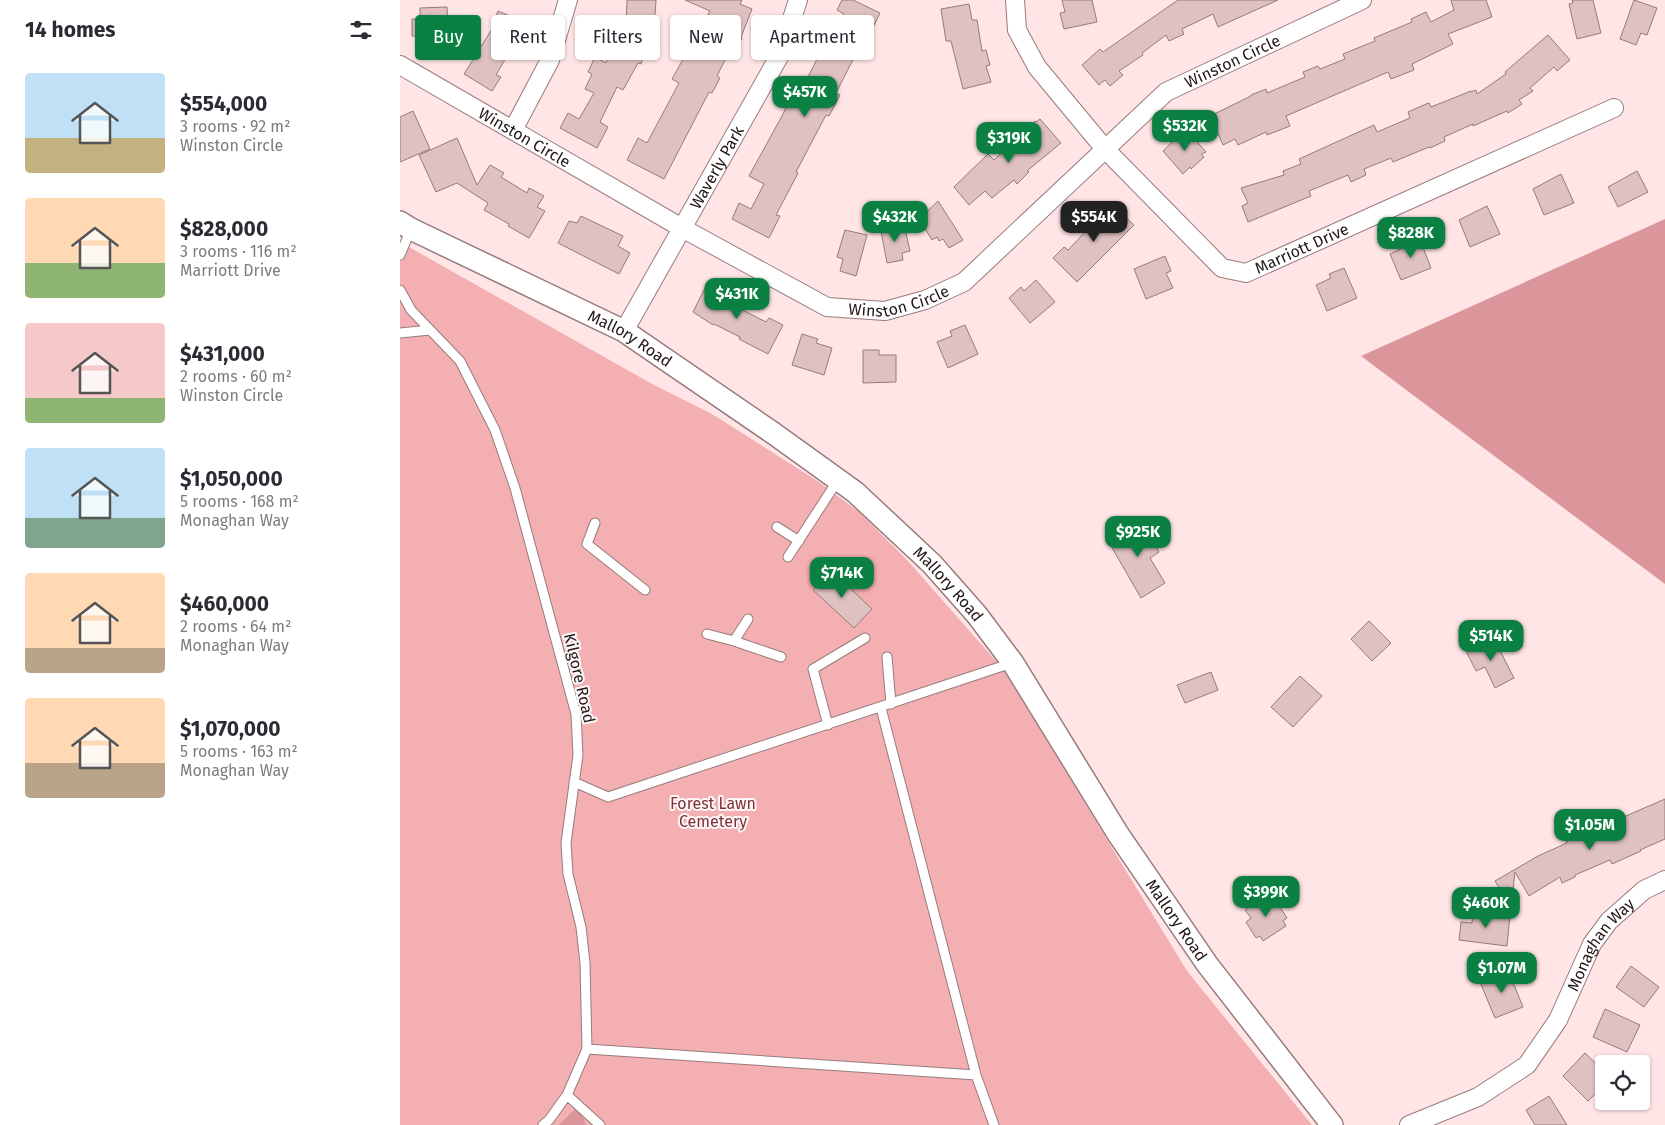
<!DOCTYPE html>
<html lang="en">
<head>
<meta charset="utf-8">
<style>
	:root { --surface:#fff; --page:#f2f2f3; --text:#2b2b33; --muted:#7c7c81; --accent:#0b8043 }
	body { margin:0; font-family:"Fira Sans",sans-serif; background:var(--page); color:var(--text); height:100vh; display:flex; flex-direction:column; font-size:19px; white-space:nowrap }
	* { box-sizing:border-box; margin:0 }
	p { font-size:16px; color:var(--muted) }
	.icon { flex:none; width:28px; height:28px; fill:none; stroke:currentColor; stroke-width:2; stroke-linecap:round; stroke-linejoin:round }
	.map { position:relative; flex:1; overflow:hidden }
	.side { display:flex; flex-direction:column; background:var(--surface); width:400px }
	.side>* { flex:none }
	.banner { position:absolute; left:15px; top:15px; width:475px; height:45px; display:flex; gap:10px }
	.fabs { position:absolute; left:1195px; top:1055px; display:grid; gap:10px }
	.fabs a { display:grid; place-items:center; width:55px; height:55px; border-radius:5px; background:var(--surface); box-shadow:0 1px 4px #0004; font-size:25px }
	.price { position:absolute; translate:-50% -42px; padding:0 11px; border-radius:10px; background:var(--accent); color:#fff; font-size:16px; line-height:32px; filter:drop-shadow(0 1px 2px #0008) }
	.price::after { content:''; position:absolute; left:50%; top:30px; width:15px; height:11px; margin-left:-8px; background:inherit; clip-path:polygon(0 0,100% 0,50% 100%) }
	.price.on { background:#222; color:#fff }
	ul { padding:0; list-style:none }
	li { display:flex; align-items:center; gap:15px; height:125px; padding:0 25px }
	li span { display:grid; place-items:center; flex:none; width:140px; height:100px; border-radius:5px; color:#555 }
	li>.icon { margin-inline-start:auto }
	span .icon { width:60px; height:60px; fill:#fffc; stroke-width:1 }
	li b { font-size:21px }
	h2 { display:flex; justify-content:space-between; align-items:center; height:60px; padding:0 25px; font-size:21px }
	.tag { padding:0 18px; border-radius:5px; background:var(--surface); box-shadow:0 1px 4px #0004; font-size:18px; line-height:45px }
	.tag.on { background:var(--accent); color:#fff }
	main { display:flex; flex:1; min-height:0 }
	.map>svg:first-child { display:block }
	.green { fill:#f4afb2 }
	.forest { fill:#da969a }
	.building { fill:#e0c1c2; stroke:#977a7b }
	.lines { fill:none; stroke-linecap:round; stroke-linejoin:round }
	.service-casing { stroke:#987b7c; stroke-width:11 }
	.minor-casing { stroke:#987b7c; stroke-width:20 }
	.tertiary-casing { stroke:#987b7c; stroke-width:24 }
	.service { stroke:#fff; stroke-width:9 }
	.minor { stroke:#fff; stroke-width:18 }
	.tertiary { stroke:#fff; stroke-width:21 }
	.labels { text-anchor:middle; stroke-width:4; stroke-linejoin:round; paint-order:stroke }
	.street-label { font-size:16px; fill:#211616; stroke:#fef8f8 }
	.park-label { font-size:16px; fill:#7f2f39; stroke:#fef8f8 }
</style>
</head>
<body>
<main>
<section class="side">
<h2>14 homes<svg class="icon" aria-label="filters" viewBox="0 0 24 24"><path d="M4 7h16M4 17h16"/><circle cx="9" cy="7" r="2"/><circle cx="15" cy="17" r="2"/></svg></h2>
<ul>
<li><span style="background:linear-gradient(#bfe0f5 65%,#c2b280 0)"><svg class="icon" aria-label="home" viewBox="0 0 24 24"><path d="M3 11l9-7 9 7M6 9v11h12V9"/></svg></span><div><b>$554,000</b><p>3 rooms · 92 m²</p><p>Winston Circle</p></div></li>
<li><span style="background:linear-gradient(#ffd9b3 65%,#8fb573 0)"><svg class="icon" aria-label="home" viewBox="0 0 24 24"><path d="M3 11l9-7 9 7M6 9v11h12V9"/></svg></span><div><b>$828,000</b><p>3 rooms · 116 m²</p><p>Marriott Drive</p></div></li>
<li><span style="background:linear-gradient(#f6c9c9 75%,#8fb573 0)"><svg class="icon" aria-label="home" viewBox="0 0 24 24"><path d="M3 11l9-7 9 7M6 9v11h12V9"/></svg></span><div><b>$431,000</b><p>2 rooms · 60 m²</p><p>Winston Circle</p></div></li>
<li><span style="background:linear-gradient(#bfe0f5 70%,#7fa58c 0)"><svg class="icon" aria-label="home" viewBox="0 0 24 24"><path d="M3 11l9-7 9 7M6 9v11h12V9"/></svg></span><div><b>$1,050,000</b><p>5 rooms · 168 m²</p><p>Monaghan Way</p></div></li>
<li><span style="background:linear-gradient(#ffd9b3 75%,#b9a48a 0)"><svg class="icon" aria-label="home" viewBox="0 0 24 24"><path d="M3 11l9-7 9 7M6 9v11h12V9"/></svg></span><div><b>$460,000</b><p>2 rooms · 64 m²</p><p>Monaghan Way</p></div></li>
<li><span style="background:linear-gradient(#ffd9b3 65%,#b9a48a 0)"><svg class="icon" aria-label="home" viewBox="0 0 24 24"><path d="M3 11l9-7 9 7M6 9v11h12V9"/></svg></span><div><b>$1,070,000</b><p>5 rooms · 163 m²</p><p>Monaghan Way</p></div></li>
</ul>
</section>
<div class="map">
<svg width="1265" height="1125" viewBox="0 0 1265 1125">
	<rect width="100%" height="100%" fill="#ffe5e6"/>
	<path class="green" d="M 0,242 L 254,385 L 312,414 L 419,482 L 459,512 L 508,561 L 603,669 L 787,971 L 912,1125 L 186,1125 L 179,1105 L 158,1125 L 0,1125 Z"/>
	<path class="forest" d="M 1265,219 L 1265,584 L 961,356 Z
		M 179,1105 L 186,1125 L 158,1125 Z"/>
	<path class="building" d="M 227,0 L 256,0 L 255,15 L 241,64 L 238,63 L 223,90 L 217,87 L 200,122 L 208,127 L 197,148 L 160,128 L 168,113 L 179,119 L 194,93 L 185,89 L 192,74 L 188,72 L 195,57 L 206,63 L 218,23 L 226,25 Z
		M 285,0 L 342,0 L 340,4 L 352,9 L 341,37 L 342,38 L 335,52 L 330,50 L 317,76 L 320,78 L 312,93 L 309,92 L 264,179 L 227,160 L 238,138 L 247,143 L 279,83 L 272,79 L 310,11 Z
		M 442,0 L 453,0 L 480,13 L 470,34 L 467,32 L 436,93 L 440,95 L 429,116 L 426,115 L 396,172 L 398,173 L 376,215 L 380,216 L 369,238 L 332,219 L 339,203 L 351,209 L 364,184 L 349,176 L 382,116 L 401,76 L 407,79 L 423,47 L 427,49 L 444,14 L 437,10 Z
		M 662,0 L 692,0 L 697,22 L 664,29 L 660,13 L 665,12 Z
		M 778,0 L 878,0 L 818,27 L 813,14 L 782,29 L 784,34 L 769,41 L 766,35 L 742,53 L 743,55 L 719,71 L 723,75 L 710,86 L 705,80 L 699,85 L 682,65 L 700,49 L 703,52 Z
		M 1051,0 L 1086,0 L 1092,17 L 1048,34 L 1053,44 L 1012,64 L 1014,70 L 991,79 L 988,72 L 886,116 L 890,126 L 867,135 L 866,132 L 838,145 L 835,139 L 823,145 L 810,116 L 851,96 L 851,95 L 866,89 L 867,93 L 905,77 L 903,72 L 918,66 L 920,69 L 945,59 L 943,54 L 975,41 L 974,38 L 1012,22 L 1011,19 L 1026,12 L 1031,22 L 1054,10 Z
		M 1172,0 L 1193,0 L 1201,33 L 1177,39 L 1169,4 L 1173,3 Z
		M 1234,0 L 1257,8 L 1247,35 L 1241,33 L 1236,45 L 1220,39 Z
		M 569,4 L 572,20 L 577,20 L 582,51 L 586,50 L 590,65 L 586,66 L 591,82 L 563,89 L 551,41 L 546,41 L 541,9 Z
		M 47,7 L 48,25 L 41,27 L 42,35 L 12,36 L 12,19 L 20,19 L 20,8 Z
		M 98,11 L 131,25 L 125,40 L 118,37 L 96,75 L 101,77 L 92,91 L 64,74 L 95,24 L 93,23 Z
		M 1148,35 L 1170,60 L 1157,71 L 1154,67 L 1130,88 L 1133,91 L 1119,100 L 1122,104 L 1108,113 L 1107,111 L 1073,126 L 1073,124 L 1044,137 L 1045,141 L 1030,148 L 1029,147 L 993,162 L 991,158 L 964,169 L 966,175 L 951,182 L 948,175 L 909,191 L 911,196 L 848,222 L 842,206 L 848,203 L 841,188 L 884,175 L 883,171 L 901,164 L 899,159 L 974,125 L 977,132 L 1010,118 L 1008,112 L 1026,104 L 1029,103 L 1031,107 L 1071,91 L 1071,92 L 1076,90 L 1077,94 L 1106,74 L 1105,72 Z
		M 13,111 L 30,149 L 0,162 L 0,117 Z
		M 640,119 L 661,143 L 627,171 L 629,172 L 617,184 L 614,180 L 592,198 L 585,191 L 569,205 L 554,187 L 588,154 L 594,160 L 635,121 L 636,122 Z
		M 786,129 L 806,152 L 801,154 L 804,157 L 791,169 L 790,167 L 783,174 L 763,151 Z
		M 57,138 L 77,185 L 90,165 L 104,173 L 101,177 L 127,193 L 129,188 L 144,196 L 137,207 L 145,211 L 129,238 L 108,226 L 109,224 L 84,210 L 88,203 L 57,183 L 36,192 L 19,155 Z
		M 1237,171 L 1248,192 L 1218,207 L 1208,187 Z
		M 1161,174 L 1174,203 L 1144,215 L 1133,189 Z
		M 538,201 L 563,240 L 549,248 L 543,239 L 539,241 L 537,237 L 532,240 L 519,219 Z
		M 713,205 L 734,225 L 677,282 L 653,258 L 664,247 L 668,250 L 690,227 L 687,225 L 699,213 L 702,217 Z
		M 1087,206 L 1100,234 L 1070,247 L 1059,220 Z
		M 181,216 L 223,236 L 218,246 L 230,253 L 219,274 L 158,243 L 169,221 L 177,223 Z
		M 503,220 L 510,251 L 502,253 L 503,260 L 487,263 L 481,231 L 485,232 Z
		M 445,230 L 467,235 L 456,276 L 440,271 L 443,259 L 437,257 Z
		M 1019,237 L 1031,268 L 1001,280 L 990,254 L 1005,247 L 1004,243 Z
		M 765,256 L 771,271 L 766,273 L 773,288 L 746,299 L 734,269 Z
		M 944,268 L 957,298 L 927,311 L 916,285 L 931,278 L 929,274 Z
		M 636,280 L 655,302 L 630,323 L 609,298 L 621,287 L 624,291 Z
		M 306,286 L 335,300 L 333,305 L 366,322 L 369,318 L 383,325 L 368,354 L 339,339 L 340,337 L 314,324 L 313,325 L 293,312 Z
		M 565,325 L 578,354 L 548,368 L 537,342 L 552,336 L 550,331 Z
		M 402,334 L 418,339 L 416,343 L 432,348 L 424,375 L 392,365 Z
		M 463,350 L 479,350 L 479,355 L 496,355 L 496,382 L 463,383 Z
		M 741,521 L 759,552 L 750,558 L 765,583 L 741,598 L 707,539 L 731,525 L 731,526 Z
		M 431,570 L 472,609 L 454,628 L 413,590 Z
		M 969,621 L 991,643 L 972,661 L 951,639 Z
		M 1093,637 L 1114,678 L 1095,688 L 1085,667 L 1076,671 L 1066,651 Z
		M 811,672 L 818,690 L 785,703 L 777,685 Z
		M 900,676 L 922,696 L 893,727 L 871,707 Z
		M 1265,799 L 1265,839 L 1240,850 L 1241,851 L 1212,864 L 1210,860 L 1175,875 L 1175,877 L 1162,883 L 1160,877 L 1129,896 L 1115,872 L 1111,907 L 1095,881 L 1138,856 L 1167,843 L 1166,842 Z
		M 871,893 L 887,918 L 883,921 L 886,926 L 863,941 L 860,936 L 856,938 L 846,922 L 851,918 L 845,910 Z
		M 1073,911 L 1110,915 L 1107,946 L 1059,940 L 1061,922 L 1072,923 Z
		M 1231,966 L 1259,987 L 1244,1007 L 1216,987 Z
		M 1108,970 L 1123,1007 L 1095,1018 L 1080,982 Z
		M 1205,1009 L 1240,1025 L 1227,1052 L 1193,1037 Z
		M 1185,1053 L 1204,1071 L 1204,1086 L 1188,1101 L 1163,1076 Z
		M 1149,1096 L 1167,1125 L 1135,1125 L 1126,1110 Z"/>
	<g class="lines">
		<g class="service-casing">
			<path id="service" d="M 0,255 L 11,229
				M 0,290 L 11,310 L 60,361 L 95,430 L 115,488 L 176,714 L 178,755 L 166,843 L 168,874 L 181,927 L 185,963 L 187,1049 L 167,1095 L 149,1120 L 143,1125
				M 0,333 L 30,330
				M 195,523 L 187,544 L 245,590
				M 377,527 L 399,541
				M 388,557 L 438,480
				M 348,619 L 334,641 L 381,657
				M 307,634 L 334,641
				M 487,657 L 491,704
				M 481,708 L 576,1075 L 594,1125
				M 428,725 L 413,669 L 465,638
				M 174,782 L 208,797 L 612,663
				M 187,1049 L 576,1075
				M 167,1095 L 200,1125"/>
		</g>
		<g class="minor-casing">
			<g id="minor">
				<path id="s1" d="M 615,0 L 617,30 L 637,67 L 705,149 L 822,268 L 846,273 L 1214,108"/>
				<path id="s2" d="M 0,65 L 282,228 L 427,307 L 485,311 L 525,300 L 564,282 L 766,92 L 962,0"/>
				<path d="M 113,130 L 150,60 L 168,0"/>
				<path id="s3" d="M 224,331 L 381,53 L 398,0"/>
				<path id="s4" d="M 1009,1125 L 1078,1097 L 1127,1065 L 1158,1020 L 1192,944 L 1209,921 L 1244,890 L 1265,880"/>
			</g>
		</g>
		<g class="tertiary-casing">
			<g id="tertiary">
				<path id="s5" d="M 0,222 L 11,229 L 224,331 L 373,433 L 455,492 L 532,564 L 577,615 L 613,663 L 718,834 L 807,964 L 932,1125"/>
			</g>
		</g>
		<use href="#service" class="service"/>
		<use href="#minor" class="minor"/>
		<use href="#tertiary" class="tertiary"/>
	</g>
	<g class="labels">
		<g class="street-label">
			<text dy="6" stroke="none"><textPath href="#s2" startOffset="984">Winston Circle</textPath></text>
			<text dy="6" stroke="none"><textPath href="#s2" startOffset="144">Winston Circle</textPath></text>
			<text dy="6" stroke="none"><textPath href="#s3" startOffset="188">Waverly Park</textPath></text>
			<text dy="6" stroke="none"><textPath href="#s1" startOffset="431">Marriott Drive</textPath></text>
			<text dy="6" stroke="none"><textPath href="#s2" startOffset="564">Winston Circle</textPath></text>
			<text dy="6" stroke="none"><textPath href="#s5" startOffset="258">Mallory Road</textPath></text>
			<text dy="6" stroke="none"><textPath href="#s5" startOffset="662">Mallory Road</textPath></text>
			<text transform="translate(180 678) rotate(77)" y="6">Kilgore Road</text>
			<text dy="6" stroke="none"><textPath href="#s5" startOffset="1069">Mallory Road</textPath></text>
			<text dy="6" stroke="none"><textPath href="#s4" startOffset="275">Monaghan Way</textPath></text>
		</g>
		<g class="park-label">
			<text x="313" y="809">Forest Lawn<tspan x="313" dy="18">Cemetery</tspan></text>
		</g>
	</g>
</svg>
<div class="fabs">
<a><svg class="icon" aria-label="locate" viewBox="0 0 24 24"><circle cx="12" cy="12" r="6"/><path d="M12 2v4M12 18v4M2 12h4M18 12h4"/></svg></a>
</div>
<b class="price" style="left:405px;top:118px">$457K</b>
<b class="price" style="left:785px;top:152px">$532K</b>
<b class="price" style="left:609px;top:164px">$319K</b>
<b class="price" style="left:495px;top:243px">$432K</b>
<b class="price on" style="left:694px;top:243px">$554K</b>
<b class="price" style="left:1011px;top:259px">$828K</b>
<b class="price" style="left:337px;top:320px">$431K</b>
<b class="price" style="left:738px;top:558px">$925K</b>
<b class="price" style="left:442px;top:599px">$714K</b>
<b class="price" style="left:1091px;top:662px">$514K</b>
<b class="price" style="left:1190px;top:851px">$1.05M</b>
<b class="price" style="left:866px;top:918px">$399K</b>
<b class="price" style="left:1086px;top:929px">$460K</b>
<b class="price" style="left:1102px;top:994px">$1.07M</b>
<div class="banner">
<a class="tag on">Buy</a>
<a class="tag">Rent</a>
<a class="tag">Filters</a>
<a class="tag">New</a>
<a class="tag">Apartment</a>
</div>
</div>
</main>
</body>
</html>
